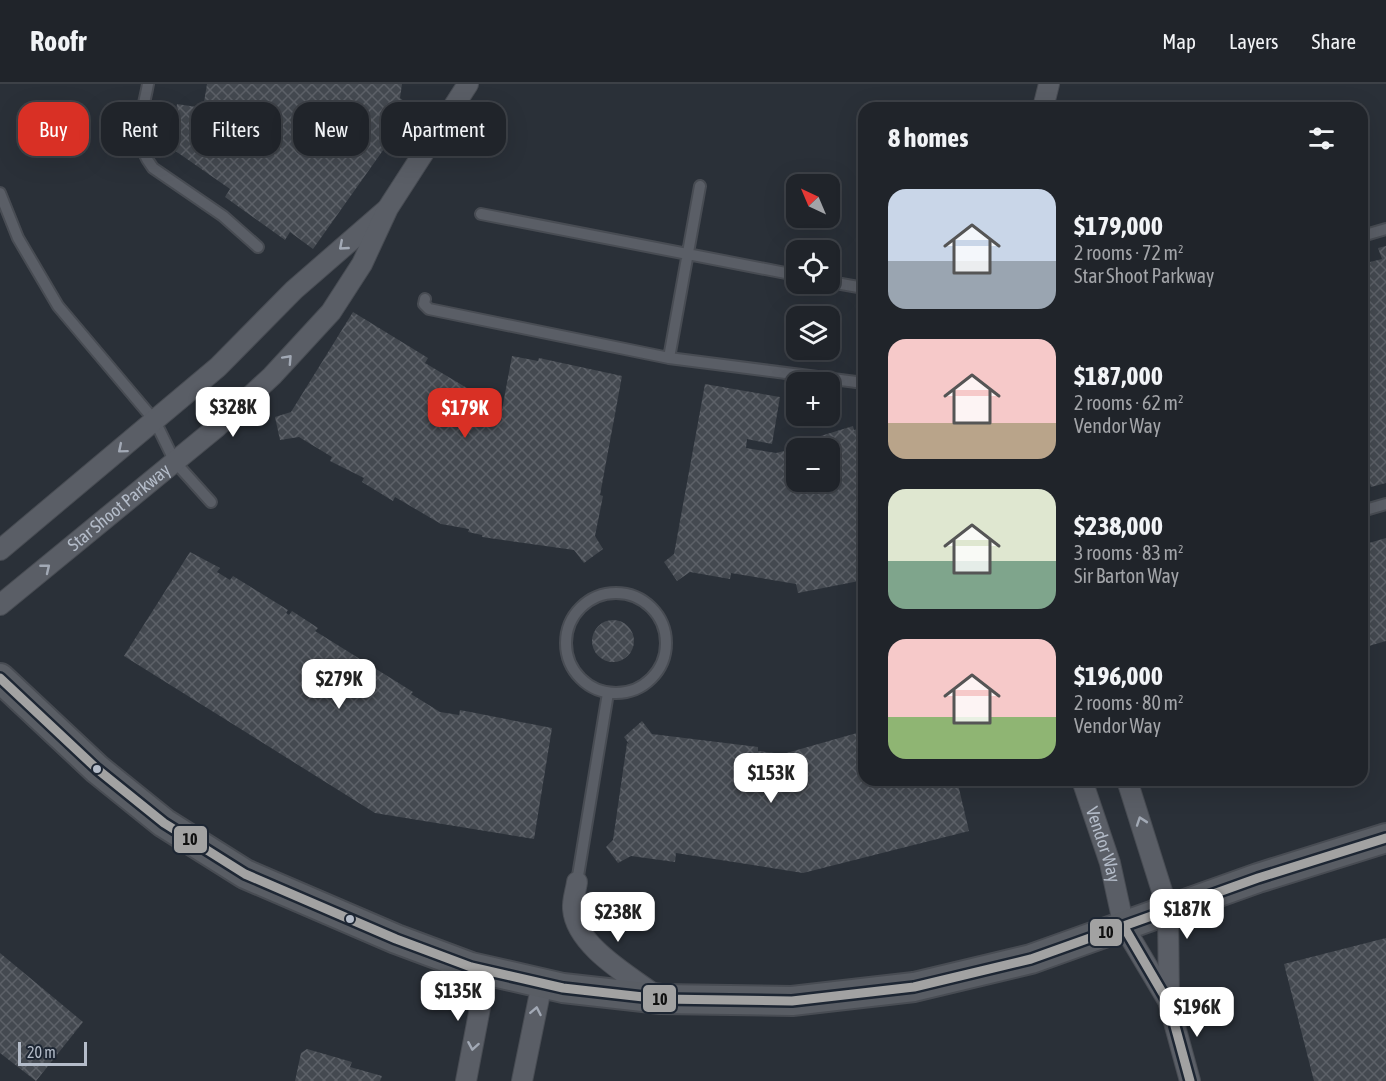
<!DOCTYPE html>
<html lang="en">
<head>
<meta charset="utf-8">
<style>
	:root { --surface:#20242a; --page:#282c32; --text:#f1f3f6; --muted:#a2a4a8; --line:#3d4147; --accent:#d93025 }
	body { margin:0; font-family:"Asap Condensed",sans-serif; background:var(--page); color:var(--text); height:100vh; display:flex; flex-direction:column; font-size:22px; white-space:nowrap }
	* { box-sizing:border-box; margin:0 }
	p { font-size:20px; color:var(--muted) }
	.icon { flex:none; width:33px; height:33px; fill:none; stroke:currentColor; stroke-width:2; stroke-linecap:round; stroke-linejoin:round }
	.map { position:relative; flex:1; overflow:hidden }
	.sheet { position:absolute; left:858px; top:18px; width:510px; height:684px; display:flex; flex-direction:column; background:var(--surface); border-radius:18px; box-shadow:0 6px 24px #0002,0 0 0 2px var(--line) }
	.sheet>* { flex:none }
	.guide { position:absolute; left:18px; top:18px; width:570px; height:54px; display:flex; gap:12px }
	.needle { width:39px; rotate:316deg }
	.tools { position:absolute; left:786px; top:90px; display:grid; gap:12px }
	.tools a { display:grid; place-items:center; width:54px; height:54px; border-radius:12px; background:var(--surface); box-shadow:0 6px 24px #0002,0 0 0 2px var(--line); font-size:30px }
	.scale { position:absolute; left:18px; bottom:15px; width:69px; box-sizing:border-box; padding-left:6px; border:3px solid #b4bcc9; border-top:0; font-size:16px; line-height:21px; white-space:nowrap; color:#b4bcc9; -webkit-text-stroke:4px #1d2633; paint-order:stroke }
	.price { position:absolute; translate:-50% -51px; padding:0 14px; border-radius:12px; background:#fff; color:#222; font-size:20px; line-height:39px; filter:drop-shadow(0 2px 3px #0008) }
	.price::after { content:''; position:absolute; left:50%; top:36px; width:18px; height:14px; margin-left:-9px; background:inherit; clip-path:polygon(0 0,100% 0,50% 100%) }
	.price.active { background:var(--accent); color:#fff }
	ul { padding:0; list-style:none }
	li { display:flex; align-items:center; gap:18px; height:150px; padding:0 30px }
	li span { display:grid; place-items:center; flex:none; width:168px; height:120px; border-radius:18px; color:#555 }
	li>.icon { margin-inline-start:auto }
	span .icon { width:72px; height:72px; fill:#fffc; stroke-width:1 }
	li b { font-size:26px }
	h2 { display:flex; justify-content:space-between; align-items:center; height:72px; padding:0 30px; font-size:26px }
	.tag { padding:0 21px; border-radius:18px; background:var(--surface); box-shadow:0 6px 24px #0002,0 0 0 2px var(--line); font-size:21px; line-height:54px }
	.tag.active { background:var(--accent); color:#fff }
	header { display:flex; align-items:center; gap:36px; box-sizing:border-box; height:84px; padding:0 30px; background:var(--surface); border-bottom:2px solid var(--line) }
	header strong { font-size:28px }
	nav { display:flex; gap:33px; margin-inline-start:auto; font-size:21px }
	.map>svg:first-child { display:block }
	.building { fill:url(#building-cross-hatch) }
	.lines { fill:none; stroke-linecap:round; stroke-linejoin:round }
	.lane-casing { stroke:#484c53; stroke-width:14 }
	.street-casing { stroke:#484c53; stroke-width:22 }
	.secondary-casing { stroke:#484c53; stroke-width:32 }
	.lane { stroke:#5a5e66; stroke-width:10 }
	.street { stroke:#5a5e66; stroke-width:20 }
	.secondary { stroke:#595d64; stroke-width:28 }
	.bus-1-casing { stroke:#1d2633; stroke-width:14 }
	.bus-1 { stroke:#a2a2a2; stroke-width:9 }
	.oneway { stroke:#a2a9b5 }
	.bus-dot { fill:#b4bcc9; stroke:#1d2633; stroke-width:2 }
	.labels { text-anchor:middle; stroke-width:4.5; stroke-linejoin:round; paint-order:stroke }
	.street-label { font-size:18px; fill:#b4bcc9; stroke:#1d2633 }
	.line-badge { stroke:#1d2633; stroke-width:2 }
	.pale-badge-label { font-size:16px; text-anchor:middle; font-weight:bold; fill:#111 }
</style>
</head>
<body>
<header>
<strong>Roofr</strong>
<nav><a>Map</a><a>Layers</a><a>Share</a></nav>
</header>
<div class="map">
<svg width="1386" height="997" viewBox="0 0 1386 997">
	<defs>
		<pattern id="building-cross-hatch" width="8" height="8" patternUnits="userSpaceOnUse" patternTransform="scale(1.5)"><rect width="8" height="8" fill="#444950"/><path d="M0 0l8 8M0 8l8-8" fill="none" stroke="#5d6168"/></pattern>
	</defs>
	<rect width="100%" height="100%" fill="#2a3038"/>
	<path class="building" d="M 207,0 L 402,0 L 400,14 L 413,24 L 313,165 L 290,148 L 285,156 L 225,113 L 230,105 L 164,59 L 174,44 L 177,20 L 203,24 Z
		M 1386,162 L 1386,399 L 1371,403 L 1362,373 L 1362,180 L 1382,175 L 1378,164 Z
		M 353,228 L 428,274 L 425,279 L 477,310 L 470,321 L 480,327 L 501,331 L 512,272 L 538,277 L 539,274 L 622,292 L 600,411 L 603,412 L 595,452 L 603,465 L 584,479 L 574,466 L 482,453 L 482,451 L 468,448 L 469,445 L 441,440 L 395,413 L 393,417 L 362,398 L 364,394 L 330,377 L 332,373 L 299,353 L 280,356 L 275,333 L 291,328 Z
		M 705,300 L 780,313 L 772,360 L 747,355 L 746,364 L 776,369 L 796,364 L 796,398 L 830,398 L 830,364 L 800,364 L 798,359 L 853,342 L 854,346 L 864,344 L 864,496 L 798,509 L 796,500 L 731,489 L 730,495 L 690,488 L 677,497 L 664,478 L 674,470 Z
		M 1386,454 L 1386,557 L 1362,564 L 1362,461 Z
		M 190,468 L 220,484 L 217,488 L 230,496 L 233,492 L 288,526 L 286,529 L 289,531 L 292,527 L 318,544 L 315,547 L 413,608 L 411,610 L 440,628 L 459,631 L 460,626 L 552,644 L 534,755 L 375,729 L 124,572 Z
		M592 557a21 21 0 1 1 42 0a21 21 0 1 1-42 0Z
		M 642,637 L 652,650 L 758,663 L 758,667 L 783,670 L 864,647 L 864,696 L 957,696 L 969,747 L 803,789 L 676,769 L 675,778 L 631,772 L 618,779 L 606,763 L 613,756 L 627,659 L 629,660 L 624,653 Z
		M 1386,854 L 1386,997 L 1314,997 L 1284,880 Z
		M 0,869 L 83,938 L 36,997 L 0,969 Z
		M 307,965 L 352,978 L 350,983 L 382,992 L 380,997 L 295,997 L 301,969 Z"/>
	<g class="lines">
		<g class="lane-casing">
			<path id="lane" d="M 148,0 C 142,34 130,54 153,84 L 223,132 L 258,163
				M 0,109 L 18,154 L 58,222 L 155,337 L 175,378 L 211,418
				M 481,130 L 796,191
				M 1362,152 L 1386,145
				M 830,198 L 864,204
				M 862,204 L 864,190
				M 425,215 L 424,220 L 429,225 L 669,274 L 864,299
				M 669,274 L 700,102
				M 1362,427 L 1386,420
				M566 559a50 50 0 1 1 100 0a50 50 0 1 1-100 0Z
				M 577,798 L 608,609"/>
		</g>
		<g class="street-casing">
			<g id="street">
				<path d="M 1043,24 L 1049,0"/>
				<path d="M 0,466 L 218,283 L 294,206 L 386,126"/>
				<path id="s1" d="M 0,521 L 217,343 L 272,292 L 331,228 L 362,180 L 388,124 L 468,0"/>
				<path id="s2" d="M 1082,696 L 1110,779 L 1124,843 L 1168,917"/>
				<path d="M 1127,696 L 1168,826 L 1169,920 L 1190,997"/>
				<path d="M 577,798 C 576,806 572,817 573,825 C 576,863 632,893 659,914"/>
				<path d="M 466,997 L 487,887"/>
				<path d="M 522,997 L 542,899"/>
			</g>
		</g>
		<g class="secondary-casing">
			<path id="secondary" d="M 0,594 L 97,685 L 164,739 L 245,790 L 396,855 L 471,883 L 563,904 L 661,915 L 792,917 L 914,903 L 1031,875 L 1258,794 L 1386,754"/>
		</g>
		<use href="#lane" class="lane"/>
		<use href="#street" class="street"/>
		<use href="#secondary" class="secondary"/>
		<g class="bus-1-casing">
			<path id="bus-1" d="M 0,594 L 97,685 L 164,739 L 245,790 L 396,855 L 471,883 L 563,904 L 661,915 L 792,917 L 914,903 L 1031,875 L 1258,794 L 1386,754
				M 1124,843 L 1169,920 L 1190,997"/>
		</g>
		<use href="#bus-1" class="bus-1"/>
	</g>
	<defs><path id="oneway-chevron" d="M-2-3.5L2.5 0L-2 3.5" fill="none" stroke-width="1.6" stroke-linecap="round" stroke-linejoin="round" transform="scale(1.5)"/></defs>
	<g class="oneway">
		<use href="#oneway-chevron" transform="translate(343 162) rotate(139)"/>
		<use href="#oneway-chevron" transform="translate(288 275) rotate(-47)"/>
		<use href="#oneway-chevron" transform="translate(122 365) rotate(140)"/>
		<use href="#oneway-chevron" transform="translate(46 484) rotate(-39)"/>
		<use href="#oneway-chevron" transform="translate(1141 737) rotate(-109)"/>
		<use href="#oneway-chevron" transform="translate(536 927) rotate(-79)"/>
		<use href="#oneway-chevron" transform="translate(473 962) rotate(100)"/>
	</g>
	<g class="bus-dot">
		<circle cx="97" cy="685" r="5"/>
		<circle cx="350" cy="835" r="5"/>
	</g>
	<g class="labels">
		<g class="street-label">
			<text dy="6" stroke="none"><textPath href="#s1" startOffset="154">Star Shoot Parkway</textPath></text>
			<text dy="6" stroke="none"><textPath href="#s2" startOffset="68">Vendor Way</textPath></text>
		</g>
	</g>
	<g class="line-badge">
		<rect x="173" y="741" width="35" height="29" rx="6" fill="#a2a2a2"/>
		<rect x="1089" y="834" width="34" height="29" rx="6" fill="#a2a2a2"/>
		<rect x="642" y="900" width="35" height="29" rx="6" fill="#a2a2a2"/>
	</g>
	<g class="pale-badge-label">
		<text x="190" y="761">10</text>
		<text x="1106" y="854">10</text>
		<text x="660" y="921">10</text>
	</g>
</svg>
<div class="tools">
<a><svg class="needle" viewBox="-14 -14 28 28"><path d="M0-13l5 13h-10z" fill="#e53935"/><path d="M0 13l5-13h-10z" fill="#a2a4a8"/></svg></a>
<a><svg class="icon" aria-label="locate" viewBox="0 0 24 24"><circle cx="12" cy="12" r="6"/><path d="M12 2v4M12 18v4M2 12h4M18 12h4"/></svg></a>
<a><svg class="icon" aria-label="layers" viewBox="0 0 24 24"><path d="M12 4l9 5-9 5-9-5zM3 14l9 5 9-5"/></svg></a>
<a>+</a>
<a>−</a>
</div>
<div class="scale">20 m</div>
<b class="price" style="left:233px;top:354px">$328K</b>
<b class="price active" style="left:465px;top:355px">$179K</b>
<b class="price" style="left:339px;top:626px">$279K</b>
<b class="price" style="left:771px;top:720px">$153K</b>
<b class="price" style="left:1187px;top:856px">$187K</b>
<b class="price" style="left:618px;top:859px">$238K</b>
<b class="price" style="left:458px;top:938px">$135K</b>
<b class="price" style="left:1197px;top:954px">$196K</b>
<div class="guide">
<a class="tag active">Buy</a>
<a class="tag">Rent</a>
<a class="tag">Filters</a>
<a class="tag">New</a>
<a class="tag">Apartment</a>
</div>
<section class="sheet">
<h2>8 homes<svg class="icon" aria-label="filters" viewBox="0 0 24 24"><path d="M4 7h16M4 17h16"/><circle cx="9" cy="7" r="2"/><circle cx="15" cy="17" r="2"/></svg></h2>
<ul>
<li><span style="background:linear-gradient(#c9d6e8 60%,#9aa5b1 0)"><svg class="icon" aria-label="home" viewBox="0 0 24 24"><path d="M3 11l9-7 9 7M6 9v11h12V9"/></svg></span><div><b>$179,000</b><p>2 rooms · 72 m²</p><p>Star Shoot Parkway</p></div></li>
<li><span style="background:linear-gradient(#f6c9c9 70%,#b9a48a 0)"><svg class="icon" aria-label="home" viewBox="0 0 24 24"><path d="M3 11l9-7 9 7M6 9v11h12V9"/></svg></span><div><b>$187,000</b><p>2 rooms · 62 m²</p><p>Vendor Way</p></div></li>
<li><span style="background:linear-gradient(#dfe7d0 60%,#7fa58c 0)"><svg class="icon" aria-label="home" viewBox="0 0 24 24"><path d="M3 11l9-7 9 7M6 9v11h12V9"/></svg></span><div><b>$238,000</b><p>3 rooms · 83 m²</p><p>Sir Barton Way</p></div></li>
<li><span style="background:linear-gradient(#f6c9c9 65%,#8fb573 0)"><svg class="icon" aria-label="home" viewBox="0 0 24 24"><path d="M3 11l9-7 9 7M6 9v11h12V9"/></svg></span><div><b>$196,000</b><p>2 rooms · 80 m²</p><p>Vendor Way</p></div></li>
</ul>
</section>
</div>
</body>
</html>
